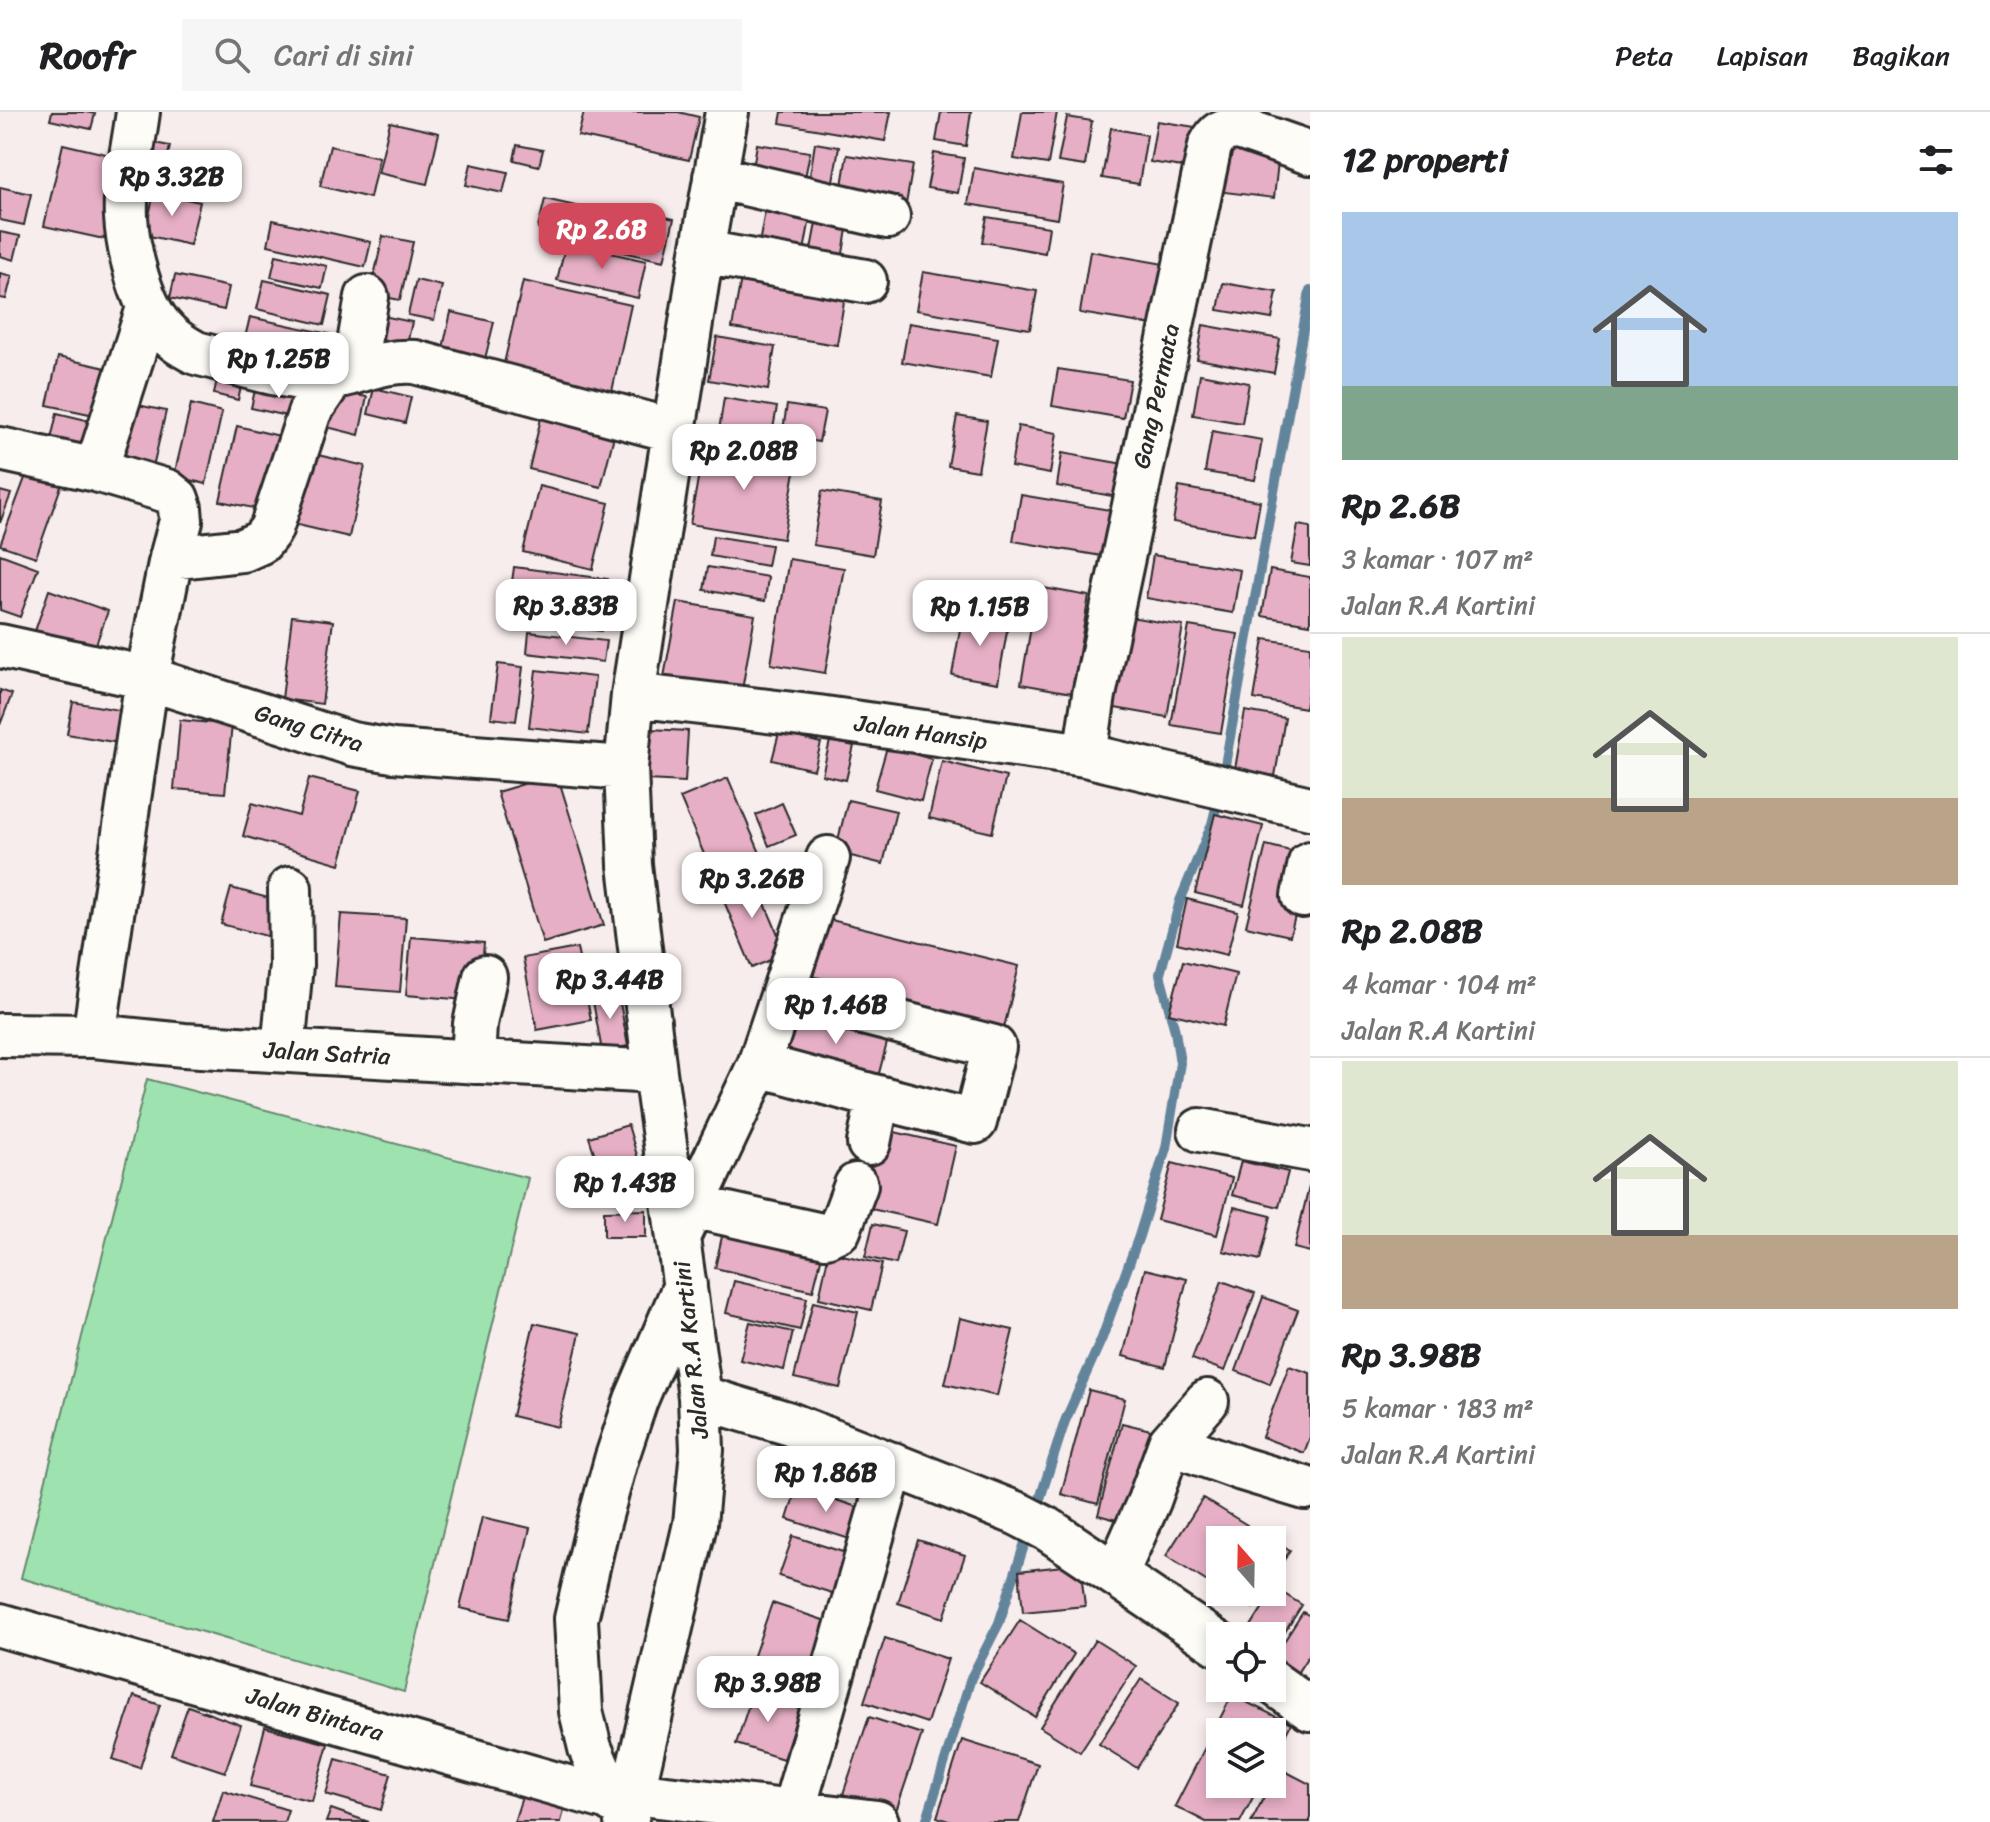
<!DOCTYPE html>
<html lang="id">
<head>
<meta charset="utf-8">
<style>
	:root { --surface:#fff; --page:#f6f6f6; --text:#202124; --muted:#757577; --line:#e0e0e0; --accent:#d1495b }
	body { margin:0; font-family:Sriracha,sans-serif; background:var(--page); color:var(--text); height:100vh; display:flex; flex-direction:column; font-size:30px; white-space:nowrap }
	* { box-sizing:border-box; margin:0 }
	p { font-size:26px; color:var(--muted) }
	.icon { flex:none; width:44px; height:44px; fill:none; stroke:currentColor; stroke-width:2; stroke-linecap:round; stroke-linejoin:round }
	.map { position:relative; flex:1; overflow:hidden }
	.sheet { display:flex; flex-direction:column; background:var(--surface); width:680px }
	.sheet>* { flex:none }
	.needle { width:52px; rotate:340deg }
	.tools { position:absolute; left:1206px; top:1414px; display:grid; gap:16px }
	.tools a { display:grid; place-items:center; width:80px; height:80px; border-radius:0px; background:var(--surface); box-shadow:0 4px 12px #0003; font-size:40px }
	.price { position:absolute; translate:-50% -68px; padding:0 18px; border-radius:16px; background:#fff; color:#222; font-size:26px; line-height:52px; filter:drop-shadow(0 2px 4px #0008) }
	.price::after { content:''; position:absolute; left:50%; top:48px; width:24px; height:18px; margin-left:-12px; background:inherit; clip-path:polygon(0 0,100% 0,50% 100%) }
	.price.selected { background:var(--accent); color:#fff }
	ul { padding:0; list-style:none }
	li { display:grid; align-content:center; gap:16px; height:424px; padding:0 32px }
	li+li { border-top:2px solid var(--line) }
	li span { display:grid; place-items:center; height:248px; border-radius:0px; color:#555 }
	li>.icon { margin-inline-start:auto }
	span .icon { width:144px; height:144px; fill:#fffc; stroke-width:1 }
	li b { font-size:34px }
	h2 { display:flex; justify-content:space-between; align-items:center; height:96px; padding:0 32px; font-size:34px }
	header { display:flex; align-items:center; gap:48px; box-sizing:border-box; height:112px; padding:0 40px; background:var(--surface); border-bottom:2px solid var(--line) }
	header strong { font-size:38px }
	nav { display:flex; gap:44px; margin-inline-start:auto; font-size:28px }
	.search { width:560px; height:72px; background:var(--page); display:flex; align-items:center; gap:20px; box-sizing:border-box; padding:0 28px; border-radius:0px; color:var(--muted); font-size:30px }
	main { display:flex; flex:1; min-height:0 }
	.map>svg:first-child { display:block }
	.green { fill:#9ee3af; stroke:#64876d; stroke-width:2 }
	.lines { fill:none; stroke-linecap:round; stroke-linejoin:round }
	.stream { stroke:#63859c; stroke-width:10 }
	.building { fill:#e6afc5; stroke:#2b2b2b; stroke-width:2 }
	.minor-casing { stroke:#2b2b2b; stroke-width:48 }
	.minor { stroke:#fdfcf7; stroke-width:42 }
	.labels { text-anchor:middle; stroke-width:6; stroke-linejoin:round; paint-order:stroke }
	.street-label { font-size:24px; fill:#2b2b2b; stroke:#fdfcf7 }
</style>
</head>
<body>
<header>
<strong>Roofr</strong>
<div class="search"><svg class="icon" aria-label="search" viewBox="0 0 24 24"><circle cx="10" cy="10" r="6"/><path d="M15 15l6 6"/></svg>Cari di sini</div>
<nav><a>Peta</a><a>Lapisan</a><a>Bagikan</a></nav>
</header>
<main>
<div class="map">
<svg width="1310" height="1710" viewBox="0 0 1310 1710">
	<rect width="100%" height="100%" fill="#f8eded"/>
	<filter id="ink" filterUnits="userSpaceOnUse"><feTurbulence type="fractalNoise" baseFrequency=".0125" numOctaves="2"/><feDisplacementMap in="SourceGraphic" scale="16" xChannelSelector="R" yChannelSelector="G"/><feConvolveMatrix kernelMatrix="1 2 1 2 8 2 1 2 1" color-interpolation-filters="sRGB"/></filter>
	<g filter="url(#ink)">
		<path class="green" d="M 147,967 L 528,1066 L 404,1580 L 21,1466 Z"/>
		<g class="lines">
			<path class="stream" d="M 1223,664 L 1310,179
				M 1036,1399 L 1065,1309 L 1102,1226 L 1139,1124 L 1166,1036 L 1180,951 L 1175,919 L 1160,862 L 1180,789 L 1212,712 L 1219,684
				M 926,1710 L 971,1566 L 999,1511 L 1029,1418"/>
		</g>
		<path class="building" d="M 52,0 L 86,0 L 95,2 L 91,17 L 50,8 Z
			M 584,0 L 678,0 L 699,5 L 689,48 L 578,24 Z
			M 782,0 L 891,0 L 885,29 L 780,11 Z
			M 941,0 L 971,0 L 966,34 L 936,29 Z
			M 1022,0 L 1057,0 L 1048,52 L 1014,47 Z
			M 1067,5 L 1092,9 L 1085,54 L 1058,50 Z
			M 1157,9 L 1208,17 L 1201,58 L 1150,50 Z
			M 390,10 L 439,21 L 427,72 L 378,61 Z
			M 1111,16 L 1147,23 L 1139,72 L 1102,66 Z
			M 1222,26 L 1280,32 L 1274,86 L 1216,79 Z
			M 154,31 L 170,34 L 164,64 L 147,60 Z
			M 815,31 L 839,35 L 830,86 L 807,82 Z
			M 63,32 L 123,46 L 104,127 L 44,114 Z
			M 757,32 L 810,40 L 804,71 L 752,62 Z
			M 517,33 L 543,38 L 539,54 L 514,48 Z
			M 330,34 L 379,45 L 370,86 L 320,74 Z
			M 934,41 L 964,46 L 958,81 L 927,76 Z
			M 847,43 L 913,53 L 904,103 L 839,92 Z
			M 471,52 L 508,60 L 503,81 L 466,73 Z
			M 974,56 L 1063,72 L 1057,107 L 968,92 Z
			M 0,75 L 31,82 L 24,113 L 0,108 Z
			M 154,80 L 200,90 L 190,133 L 145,123 Z
			M 545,87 L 606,101 L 599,130 L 538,116 Z
			M 618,94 L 674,107 L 664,149 L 608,137 Z
			M 765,99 L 810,106 L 803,145 L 758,137 Z
			M 987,105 L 1049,115 L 1045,141 L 982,130 Z
			M 273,108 L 371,130 L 365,155 L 268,133 Z
			M 816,111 L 847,117 L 841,154 L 809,148 Z
			M 0,120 L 20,124 L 14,148 L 0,144 Z
			M 383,124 L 413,130 L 400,188 L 370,182 Z
			M 566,131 L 646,149 L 638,186 L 557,168 Z
			M 1090,139 L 1164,152 L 1153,213 L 1080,201 Z
			M 276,143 L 327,154 L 322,176 L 271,165 Z
			M 923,160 L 1037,179 L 1030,217 L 916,198 Z
			M 0,161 L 12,164 L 6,187 L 0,186 Z
			M 175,163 L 229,175 L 224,198 L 170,186 Z
			M 741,166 L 845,183 L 837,233 L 732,216 Z
			M 264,168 L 331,183 L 324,213 L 257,197 Z
			M 416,168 L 442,174 L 434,208 L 408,203 Z
			M 523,169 L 631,193 L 611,284 L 502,260 Z
			M 1223,171 L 1277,180 L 1272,207 L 1218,198 Z
			M 451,200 L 494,210 L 483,255 L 441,245 Z
			M 378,203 L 412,210 L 406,236 L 372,229 Z
			M 250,205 L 329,222 L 321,260 L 241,242 Z
			M 909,211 L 998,226 L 991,265 L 902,250 Z
			M 1203,213 L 1280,227 L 1274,261 L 1197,247 Z
			M 717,225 L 775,235 L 768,278 L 709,268 Z
			M 58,245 L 110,257 L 99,304 L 47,293 Z
			M 1058,257 L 1130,268 L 1123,306 L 1052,294 Z
			M 218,262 L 243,267 L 238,288 L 214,282 Z
			M 1200,262 L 1249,271 L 1242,311 L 1193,303 Z
			M 257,269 L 307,281 L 301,307 L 251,296 Z
			M 374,276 L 411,285 L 405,311 L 368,302 Z
			M 335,279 L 367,285 L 359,323 L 327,315 Z
			M 724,286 L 777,295 L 770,333 L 718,325 Z
			M 124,290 L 166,299 L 152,359 L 110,350 Z
			M 191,292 L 222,300 L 206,372 L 174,364 Z
			M 787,293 L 825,299 L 819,330 L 782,324 Z
			M 57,301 L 99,311 L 90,351 L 48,341 Z
			M 542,302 L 615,320 L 601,375 L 529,357 Z
			M 957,304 L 987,309 L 978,359 L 948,354 Z
			M 237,314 L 284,325 L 267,399 L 220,389 Z
			M 1018,314 L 1057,321 L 1050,362 L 1011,355 Z
			M 1212,319 L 1262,328 L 1255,368 L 1205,360 Z
			M 704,333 L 797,348 L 783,427 L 690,412 Z
			M 301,339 L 365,354 L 349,425 L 285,410 Z
			M 1062,341 L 1135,354 L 1129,387 L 1057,374 Z
			M 31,350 L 65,363 L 36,445 L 0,433 Z
			M 539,374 L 609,391 L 593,457 L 523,440 Z
			M 1179,375 L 1260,389 L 1254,424 L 1173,410 Z
			M 0,379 L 11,382 L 0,411 Z
			M 822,379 L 882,389 L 873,443 L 813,433 Z
			M 1021,383 L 1110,398 L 1102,444 L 1013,429 Z
			M 1298,413 L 1310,415 L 1310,454 L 1291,451 Z
			M 713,424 L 771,433 L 767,454 L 710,444 Z
			M 0,442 L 38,456 L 20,505 L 0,498 Z
			M 1153,443 L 1240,458 L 1233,501 L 1146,486 Z
			M 789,447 L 844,456 L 825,561 L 771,552 Z
			M 514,455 L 608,467 L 601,519 L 507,507 Z
			M 708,455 L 768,465 L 765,489 L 704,478 Z
			M 1270,458 L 1310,465 L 1310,512 L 1262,504 Z
			M 1038,475 L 1089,484 L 1072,581 L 1021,572 Z
			M 49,478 L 108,499 L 91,546 L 33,525 Z
			M 678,490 L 755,503 L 742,578 L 664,565 Z
			M 963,500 L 1009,508 L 998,571 L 952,563 Z
			M 1119,503 L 1183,514 L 1167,605 L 1103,594 Z
			M 292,504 L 333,509 L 322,592 L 282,587 Z
			M 1189,514 L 1238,522 L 1221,621 L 1171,613 Z
			M 529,520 L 606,529 L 603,550 L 527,541 Z
			M 1264,527 L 1310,534 L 1310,567 L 1305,596 L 1254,587 Z
			M 498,552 L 523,555 L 516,609 L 491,606 Z
			M 536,558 L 595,565 L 588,622 L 529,615 Z
			M 0,578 L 12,582 L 0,613 Z
			M 73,590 L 125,599 L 119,631 L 67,622 Z
			M 1245,599 L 1285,606 L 1275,664 L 1235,657 Z
			M 180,608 L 232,613 L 225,681 L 174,677 Z
			M 649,617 L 688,619 L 685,670 L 646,668 Z
			M 779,621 L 821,631 L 814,658 L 772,648 Z
			M 830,629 L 854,634 L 846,668 L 822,663 Z
			M 887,635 L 932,647 L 921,689 L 875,677 Z
			M 942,649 L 1006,665 L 992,721 L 929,706 Z
			M 557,662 L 604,813 L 543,831 L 497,680 Z
			M 309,666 L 360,679 L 340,752 L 243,724 L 252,691 L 299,704 Z
			M 728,666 L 760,741 L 712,761 L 680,686 Z
			M 848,688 L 896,699 L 883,752 L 835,740 Z
			M 782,691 L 796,723 L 769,734 L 756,703 Z
			M 1215,702 L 1263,714 L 1244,793 L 1195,781 Z
			M 1266,733 L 1310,744 L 1290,824 L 1246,814 Z
			M 752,761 L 786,841 L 752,856 L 718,775 Z
			M 231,776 L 283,790 L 274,826 L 221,812 Z
			M 1187,787 L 1238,800 L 1227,843 L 1177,831 Z
			M 341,802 L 406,806 L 400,880 L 335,875 Z
			M 827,807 L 1019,854 L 1002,924 L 810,878 Z
			M 411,825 L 484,831 L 479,889 L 406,883 Z
			M 577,836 L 591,908 L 537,918 L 523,846 Z
			M 1183,849 L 1236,862 L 1223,914 L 1169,901 Z
			M 618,880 L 628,934 L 602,939 L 592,884 Z
			M 793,904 L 888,927 L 878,965 L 783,942 Z
			M 628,1013 L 639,1050 L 601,1062 L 589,1025 Z
			M 877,1016 L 956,1034 L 938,1112 L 858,1094 Z
			M 1241,1049 L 1288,1060 L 1279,1095 L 1232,1083 Z
			M 1172,1051 L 1232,1066 L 1217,1123 L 1157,1108 Z
			M 1310,1071 L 1310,1140 L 1294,1136 Z
			M 1234,1095 L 1271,1104 L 1260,1148 L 1223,1139 Z
			M 646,1098 L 646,1125 L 604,1125 L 604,1099 Z
			M 873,1112 L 904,1119 L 896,1152 L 865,1145 Z
			M 723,1120 L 822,1143 L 813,1179 L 715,1156 Z
			M 829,1140 L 882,1152 L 871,1198 L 819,1186 Z
			M 1145,1157 L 1187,1167 L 1165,1255 L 1123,1244 Z
			M 734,1169 L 807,1186 L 800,1218 L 726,1201 Z
			M 1222,1169 L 1255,1181 L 1225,1259 L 1192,1247 Z
			M 1263,1185 L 1298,1198 L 1270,1272 L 1236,1259 Z
			M 813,1190 L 858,1200 L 840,1276 L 794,1266 Z
			M 960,1206 L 1013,1218 L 997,1284 L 945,1272 Z
			M 750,1210 L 793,1220 L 784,1258 L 740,1248 Z
			M 534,1211 L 580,1221 L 558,1315 L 512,1304 Z
			M 1289,1254 L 1310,1261 L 1310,1325 L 1304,1341 L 1262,1325 Z
			M 1089,1278 L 1125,1287 L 1098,1392 L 1061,1382 Z
			M 1122,1311 L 1159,1320 L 1135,1413 L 1098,1403 Z
			M 797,1375 L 866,1398 L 856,1429 L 787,1407 Z
			M 1203,1386 L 1247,1413 L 1237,1428 L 1220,1428 L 1220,1454 L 1209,1471 L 1166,1444 Z
			M 482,1405 L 530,1416 L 509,1507 L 460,1496 Z
			M 1252,1415 L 1290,1439 L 1272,1466 L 1272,1428 L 1243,1428 Z
			M 793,1424 L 852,1443 L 838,1483 L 779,1464 Z
			M 918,1428 L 965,1443 L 944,1506 L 898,1491 Z
			M 1080,1452 L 1085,1494 L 1023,1500 L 1019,1459 Z
			M 1275,1476 L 1302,1493 L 1273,1539 L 1272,1524 L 1246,1522 Z
			M 1227,1480 L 1263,1480 L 1253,1496 Z
			M 772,1491 L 826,1509 L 804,1575 L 749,1558 Z
			M 1303,1500 L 1310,1504 L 1310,1541 L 1292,1569 L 1272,1556 L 1272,1548 Z
			M 1020,1508 L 1074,1542 L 1035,1605 L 980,1570 Z
			M 885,1526 L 948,1547 L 927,1611 L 864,1590 Z
			M 1095,1528 L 1136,1554 L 1080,1640 L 1040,1615 Z
			M 1141,1567 L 1179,1591 L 1137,1656 L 1099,1632 Z
			M 754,1577 L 801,1593 L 783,1647 L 736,1632 Z
			M 1232,1583 L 1291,1612 L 1272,1648 L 1272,1620 L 1220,1620 L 1220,1672 L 1260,1672 L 1240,1710 L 1206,1710 L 1175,1694 Z
			M 134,1584 L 160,1593 L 140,1656 L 113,1647 Z
			M 188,1594 L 241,1613 L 225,1660 L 171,1642 Z
			M 869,1605 L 922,1622 L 896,1699 L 843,1682 Z
			M 265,1615 L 328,1632 L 312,1689 L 250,1674 Z
			M 962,1628 L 1038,1652 L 1019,1710 L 951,1710 L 937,1705 Z
			M 336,1647 L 391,1662 L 381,1698 L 326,1682 Z
			M 1279,1656 L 1310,1672 L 1310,1710 L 1251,1710 Z
			M 223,1678 L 288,1698 L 284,1710 L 213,1710 Z
			M 522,1685 L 564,1698 L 561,1710 L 514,1710 Z
			M 331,1697 L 369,1710 L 326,1710 Z"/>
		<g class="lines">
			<g class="minor-casing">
				<path id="minor" d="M 138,0 C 134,31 124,75 126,105 C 128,139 141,195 166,220 C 174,229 185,235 196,241 C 229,249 286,268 318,267 C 352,266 378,247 415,250 L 675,319
					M 715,65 L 888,105
					M 702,140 L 865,169
					M 354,260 L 367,185
					M 0,337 L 96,358 L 167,379 L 177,387 L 180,396 L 181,409 L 171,446 L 147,566 L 94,924
					M 96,358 L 148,196
					M 171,446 L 243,438 L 261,430 L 271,417 L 310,299 L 333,265
					M 0,534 L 147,566 L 352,632 L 393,639 L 626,656
					M 633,583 L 818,605 L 1085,643 L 1310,696
					M 1085,643 L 1094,583 L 1210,34 C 1217,20 1223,17 1239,16 L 1310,41
					M 1303,784 L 1310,751
					M 813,888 L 994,935 L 975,1010 L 870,983
					M 0,923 L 94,924 L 184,933 L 655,960
					M 283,938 L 291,853 L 290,776
					M 473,950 L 475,912 L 485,865
					M 759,953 L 870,983 L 877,991 L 869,1031
					M 1200,1018 L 1310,1038
					M 692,1094 L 826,1124 L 839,1118 L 856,1073
					M 678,1125 L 759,953 L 828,746
					M 700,1285 L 787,1311 L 1018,1402 L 1049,1418 L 1220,1533
					M 1170,1331 L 1207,1289
					M 1116,1463 L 1149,1389 L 1170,1331 L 1242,1357 L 1305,1376
					M 0,1513 L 630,1693
					M 1272,1570 L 1310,1597
					M 633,1681 L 877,1710
					M 613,1690 L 590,1636 L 581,1599 L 576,1507 L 595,1425 L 616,1348 L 636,1288 L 685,1173
					M 793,1700 L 893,1352
					M 626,1710 L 695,1412 L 702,1338 L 700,1285 L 655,960 L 630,753 L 626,656 L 633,583 L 702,140 L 727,0"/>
			</g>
			<use href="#minor" class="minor"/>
		</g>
	</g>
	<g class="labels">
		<g class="street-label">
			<text transform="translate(1156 284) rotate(-78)" y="8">Gang Permata</text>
			<text transform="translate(309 616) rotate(17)" y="8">Gang Citra</text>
			<text transform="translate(921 620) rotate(8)" y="8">Jalan Hansip</text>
			<text transform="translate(327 941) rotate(3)" y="8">Jalan Satria</text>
			<text transform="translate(691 1238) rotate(-96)" y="8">Jalan R.A Kartini</text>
			<text transform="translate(315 1602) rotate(16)" y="8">Jalan Bintara</text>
		</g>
	</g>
</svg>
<div class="tools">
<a><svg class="needle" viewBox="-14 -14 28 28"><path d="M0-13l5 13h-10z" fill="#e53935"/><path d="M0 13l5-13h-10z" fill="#757577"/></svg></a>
<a><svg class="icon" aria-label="locate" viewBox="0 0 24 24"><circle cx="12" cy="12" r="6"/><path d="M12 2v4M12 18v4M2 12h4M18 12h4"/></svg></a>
<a><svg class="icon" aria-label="layers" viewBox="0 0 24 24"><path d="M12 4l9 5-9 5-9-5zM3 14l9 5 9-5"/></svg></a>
</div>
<b class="price" style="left:172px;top:106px">Rp 3.32B</b>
<b class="price selected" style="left:602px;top:159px">Rp 2.6B</b>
<b class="price" style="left:279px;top:288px">Rp 1.25B</b>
<b class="price" style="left:744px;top:380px">Rp 2.08B</b>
<b class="price" style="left:566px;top:535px">Rp 3.83B</b>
<b class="price" style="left:980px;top:536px">Rp 1.15B</b>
<b class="price" style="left:752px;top:808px">Rp 3.26B</b>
<b class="price" style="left:610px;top:909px">Rp 3.44B</b>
<b class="price" style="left:836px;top:934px">Rp 1.46B</b>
<b class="price" style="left:625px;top:1112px">Rp 1.43B</b>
<b class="price" style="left:826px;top:1402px">Rp 1.86B</b>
<b class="price" style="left:768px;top:1612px">Rp 3.98B</b>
</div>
<section class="sheet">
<h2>12 properti<svg class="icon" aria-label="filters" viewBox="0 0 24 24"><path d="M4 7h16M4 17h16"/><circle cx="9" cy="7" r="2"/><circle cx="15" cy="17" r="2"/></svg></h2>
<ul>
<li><span style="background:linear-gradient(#a9c7e8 70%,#7fa58c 0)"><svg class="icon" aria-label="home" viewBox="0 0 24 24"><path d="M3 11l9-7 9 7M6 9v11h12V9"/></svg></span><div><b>Rp 2.6B</b><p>3 kamar · 107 m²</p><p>Jalan R.A Kartini</p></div></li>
<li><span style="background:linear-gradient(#dfe7d0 65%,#b9a48a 0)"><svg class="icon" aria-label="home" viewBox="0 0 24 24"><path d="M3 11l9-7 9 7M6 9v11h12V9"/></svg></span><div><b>Rp 2.08B</b><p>4 kamar · 104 m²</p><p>Jalan R.A Kartini</p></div></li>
<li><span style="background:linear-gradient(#dfe7d0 70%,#b9a48a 0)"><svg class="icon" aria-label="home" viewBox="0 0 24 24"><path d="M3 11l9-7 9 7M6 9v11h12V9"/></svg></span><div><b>Rp 3.98B</b><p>5 kamar · 183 m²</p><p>Jalan R.A Kartini</p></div></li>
</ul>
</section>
</main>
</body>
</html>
